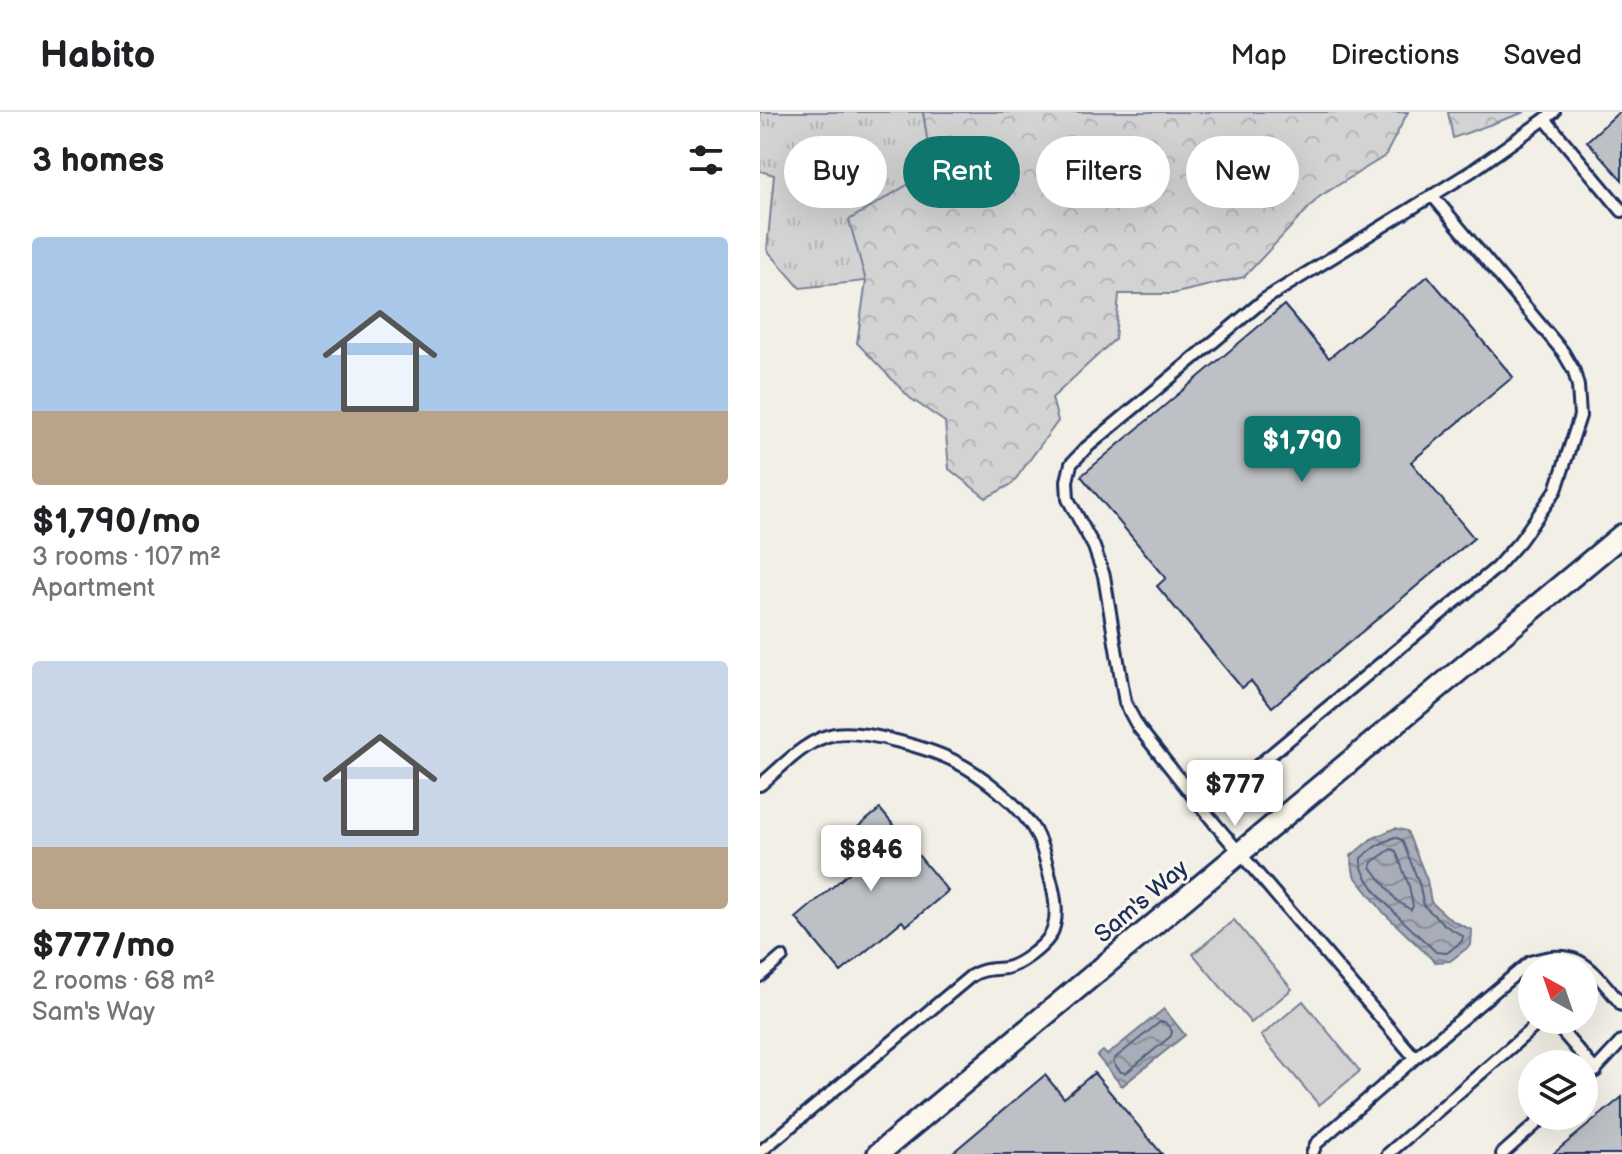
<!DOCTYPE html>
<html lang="en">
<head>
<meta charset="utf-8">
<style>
	:root { --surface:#fff; --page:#f6f6f6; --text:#202124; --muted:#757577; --line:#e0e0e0; --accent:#0f766e }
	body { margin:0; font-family:"Balsamiq Sans",sans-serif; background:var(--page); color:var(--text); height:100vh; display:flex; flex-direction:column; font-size:30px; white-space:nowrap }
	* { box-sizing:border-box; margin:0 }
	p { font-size:26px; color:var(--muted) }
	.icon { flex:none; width:44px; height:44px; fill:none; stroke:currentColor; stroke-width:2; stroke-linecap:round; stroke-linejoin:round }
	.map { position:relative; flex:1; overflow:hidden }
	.details { display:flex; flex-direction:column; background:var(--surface); width:760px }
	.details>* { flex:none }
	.top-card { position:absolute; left:24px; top:24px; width:718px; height:72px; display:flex; gap:16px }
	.needle { width:52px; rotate:320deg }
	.tools { position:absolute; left:758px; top:842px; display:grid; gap:16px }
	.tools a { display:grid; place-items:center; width:80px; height:80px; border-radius:50%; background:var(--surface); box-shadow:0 8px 32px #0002; font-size:40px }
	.price { position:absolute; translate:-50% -68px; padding:0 18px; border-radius:8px; background:#fff; color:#222; font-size:26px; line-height:52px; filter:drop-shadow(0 2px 4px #0008) }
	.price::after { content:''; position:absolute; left:50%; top:48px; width:24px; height:18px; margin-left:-12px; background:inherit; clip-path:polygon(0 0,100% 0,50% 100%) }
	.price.current { background:var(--accent); color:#fff }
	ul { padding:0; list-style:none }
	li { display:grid; align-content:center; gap:16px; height:424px; padding:0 32px }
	li span { display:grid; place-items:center; height:248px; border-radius:8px; color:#555 }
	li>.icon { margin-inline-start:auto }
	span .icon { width:144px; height:144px; fill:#fffc; stroke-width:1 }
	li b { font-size:34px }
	h2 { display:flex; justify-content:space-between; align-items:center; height:96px; padding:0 32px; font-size:34px }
	.tag { padding:0 28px; border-radius:36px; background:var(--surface); box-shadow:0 8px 32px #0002; font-size:28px; line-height:72px }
	.tag.current { background:var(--accent); color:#fff }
	header { display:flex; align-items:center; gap:48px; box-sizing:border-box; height:112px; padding:0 40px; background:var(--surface); border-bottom:2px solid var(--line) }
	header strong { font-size:38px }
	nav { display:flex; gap:44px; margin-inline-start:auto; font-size:28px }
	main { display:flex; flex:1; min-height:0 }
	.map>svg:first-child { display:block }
	.grass { fill:url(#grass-tufts); stroke:#768198; stroke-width:2 }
	.forest { fill:url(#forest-crowns); stroke:#768198; stroke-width:2 }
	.pitch { fill:#d2d3d2; stroke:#768198; stroke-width:2 }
	.water { fill:url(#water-waves); stroke:#707b93; stroke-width:2 }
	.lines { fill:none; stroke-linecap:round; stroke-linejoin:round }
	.shore { stroke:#546182; stroke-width:2 }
	.building { fill:#bdc0c4; stroke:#1b2f5e; stroke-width:2 }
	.service-casing { stroke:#1b2f5e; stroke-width:16 }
	.minor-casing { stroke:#1b2f5e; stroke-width:26 }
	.service { stroke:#fbf7ec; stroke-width:10 }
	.minor { stroke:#fbf7ec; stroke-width:20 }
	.labels { text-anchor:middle; stroke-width:6; stroke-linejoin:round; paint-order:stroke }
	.street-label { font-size:24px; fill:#1b2f5e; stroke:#fbf7ec }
</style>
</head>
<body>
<header>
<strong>Habito</strong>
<nav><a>Map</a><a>Directions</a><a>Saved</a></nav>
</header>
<main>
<section class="details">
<h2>3 homes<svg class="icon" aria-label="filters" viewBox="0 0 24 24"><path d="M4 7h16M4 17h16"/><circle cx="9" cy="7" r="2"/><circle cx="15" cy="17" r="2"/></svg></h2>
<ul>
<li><span style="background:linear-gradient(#a9c7e8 70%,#b9a48a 0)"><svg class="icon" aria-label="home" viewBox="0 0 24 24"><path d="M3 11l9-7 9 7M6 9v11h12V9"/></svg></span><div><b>$1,790/mo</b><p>3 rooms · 107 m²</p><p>Apartment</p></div></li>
<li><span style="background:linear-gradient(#c9d6e8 75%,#b9a48a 0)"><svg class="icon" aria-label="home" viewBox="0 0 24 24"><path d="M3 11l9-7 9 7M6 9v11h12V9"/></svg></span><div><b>$777/mo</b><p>2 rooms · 68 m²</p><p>Sam's Way</p></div></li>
</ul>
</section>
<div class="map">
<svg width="862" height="1042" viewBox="0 0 862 1042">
	<defs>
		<pattern id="grass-tufts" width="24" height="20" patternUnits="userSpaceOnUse" patternTransform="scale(2)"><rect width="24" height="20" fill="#d2d3d2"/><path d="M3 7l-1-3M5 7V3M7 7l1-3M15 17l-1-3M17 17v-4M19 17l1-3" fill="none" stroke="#b4b5b7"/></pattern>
		<pattern id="forest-crowns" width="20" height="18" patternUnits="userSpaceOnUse" patternTransform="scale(2)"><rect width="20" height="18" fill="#d2d3d2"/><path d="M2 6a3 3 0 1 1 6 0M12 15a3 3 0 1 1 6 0" fill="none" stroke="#b4b5b7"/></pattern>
		<pattern id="water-waves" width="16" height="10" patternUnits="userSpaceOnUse" patternTransform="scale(2)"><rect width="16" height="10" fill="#a9adb7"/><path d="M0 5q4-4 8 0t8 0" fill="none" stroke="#898d98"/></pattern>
	</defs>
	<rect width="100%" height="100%" fill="#f2efe6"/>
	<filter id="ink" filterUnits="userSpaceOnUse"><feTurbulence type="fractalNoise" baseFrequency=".0125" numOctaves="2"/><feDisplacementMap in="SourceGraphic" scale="16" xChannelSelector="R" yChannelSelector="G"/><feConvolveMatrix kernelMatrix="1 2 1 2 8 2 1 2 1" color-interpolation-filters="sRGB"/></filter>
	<g filter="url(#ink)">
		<path class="grass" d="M 0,0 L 163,0 L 173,58 L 90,108 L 106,169 L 40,176 L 7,138 L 14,63 L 0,59 Z"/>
		<path class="forest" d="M 163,0 L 648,0 L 625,44 L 559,85 L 484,165 L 412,182 L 359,182 L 355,227 L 292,286 L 298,309 L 252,372 L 226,386 L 189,357 L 185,310 L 150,286 L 97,231 L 106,169 L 89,108 L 172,58 Z
			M 688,0 L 765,0 L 693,26 Z"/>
		<path class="pitch" d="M 474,808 L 532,877 L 491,911 L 433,842 Z
			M 543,889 L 600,959 L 559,993 L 501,924 Z"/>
		<path class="water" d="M 635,716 L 647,719 L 667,768 L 671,790 L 691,808 L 712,818 L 711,833 L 690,849 L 675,850 L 624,801 L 594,763 L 591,744 L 611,727 Z
			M 404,897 L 425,923 L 362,974 L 337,944 L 343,939 L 347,943 Z"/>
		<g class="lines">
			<path class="shore" d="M 635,725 L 642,728 L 659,771 L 664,794 L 686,814 L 703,824 L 702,829 L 687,841 L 676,840 C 657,821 598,773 601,746 L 616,734 Z
				M 631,737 L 636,739 L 649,774 L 653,794 L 651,798 L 637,789 L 611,755 L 612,750 Z
				M 400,910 L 405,910 L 412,919 L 411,924 L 366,961 L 361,960 L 354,952 L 354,947 Z"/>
		</g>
		<path class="building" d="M 859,0 L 862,0 L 862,68 L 827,29 Z
			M 668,164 L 753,265 L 651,350 L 714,426 L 512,595 L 491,569 L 482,576 L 397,474 L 406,466 L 321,364 L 524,193 L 569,246 Z
			M 120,697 L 188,779 L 146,814 L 142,809 L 81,860 L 36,806 L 96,755 L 77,732 Z
			M 334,961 L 402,1042 L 191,1042 L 285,963 L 304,986 Z
			M 862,985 L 862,1042 L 793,1042 Z"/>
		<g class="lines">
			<g class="service-casing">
				<path id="service" d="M 794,0 L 785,7 L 862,99
					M 785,7 L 712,59 L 505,187 L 326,336 L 311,352 L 307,369 L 308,387 L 334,435 L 344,464 L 365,591 L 378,615 L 456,713 L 655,946 L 770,850 C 820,833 832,858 862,893
					M 0,673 C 22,655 46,627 75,622 C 103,617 173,637 198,651 C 220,662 254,689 268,709 C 281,725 285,746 290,765 C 295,783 300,807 290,824 C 282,836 260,853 246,856 C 232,858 224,856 211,864 L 0,1040
					M 444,698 L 736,456 L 760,429 L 796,378 L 820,304 L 818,274 L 814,259 L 803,240 L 672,83
					M 0,864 L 22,845
					M 792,908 L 836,959
					M 824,970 L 862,929
					M 552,1042 L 556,1032 L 655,946
					M 628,1042 L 782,908
					M 742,1042 L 785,1004"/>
			</g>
			<g class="minor-casing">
				<path id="minor" d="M 118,1042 L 862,423"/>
			</g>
			<use href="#service" class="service"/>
			<use href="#minor" class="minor"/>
		</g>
	</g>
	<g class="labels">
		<g class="street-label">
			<text transform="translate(381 789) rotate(-40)" y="8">Sam's Way</text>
		</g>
	</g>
</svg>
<div class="tools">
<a><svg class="needle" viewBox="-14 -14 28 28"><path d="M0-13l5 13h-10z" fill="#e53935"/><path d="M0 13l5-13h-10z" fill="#757577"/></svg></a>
<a><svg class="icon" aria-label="layers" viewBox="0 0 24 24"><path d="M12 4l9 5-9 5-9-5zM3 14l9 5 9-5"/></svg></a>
</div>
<b class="price current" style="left:542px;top:372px">$1,790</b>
<b class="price" style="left:475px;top:716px">$777</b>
<b class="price" style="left:111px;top:781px">$846</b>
<div class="top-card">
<a class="tag">Buy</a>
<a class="tag current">Rent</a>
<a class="tag">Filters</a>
<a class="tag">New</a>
</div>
</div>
</main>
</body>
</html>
